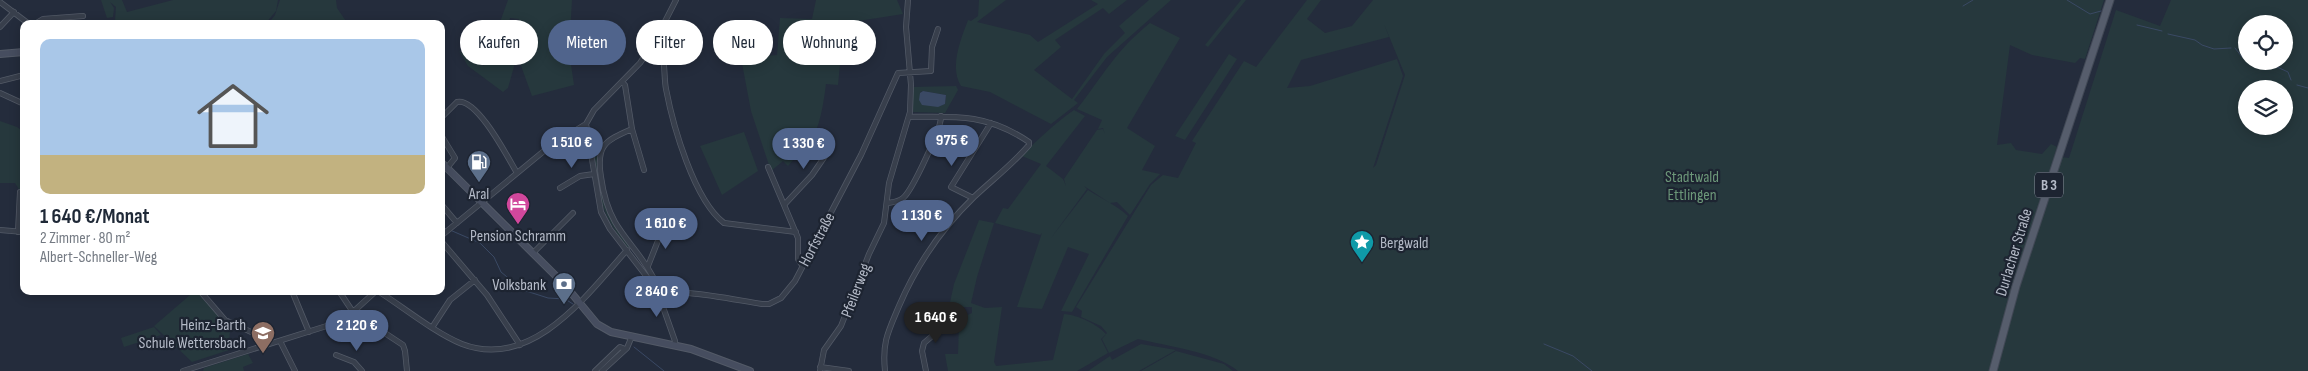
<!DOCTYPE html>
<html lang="de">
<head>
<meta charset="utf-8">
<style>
	:root { --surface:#fff; --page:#f2f2f3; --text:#1f2937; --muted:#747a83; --line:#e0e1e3; --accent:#50648c }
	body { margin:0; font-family:"Sofia Sans Condensed",sans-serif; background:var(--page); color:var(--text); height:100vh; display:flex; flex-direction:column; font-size:19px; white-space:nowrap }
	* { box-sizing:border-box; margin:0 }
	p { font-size:16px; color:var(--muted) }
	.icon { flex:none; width:28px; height:28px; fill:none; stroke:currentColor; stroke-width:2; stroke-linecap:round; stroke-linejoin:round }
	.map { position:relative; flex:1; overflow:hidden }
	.panel { position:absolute; left:20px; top:20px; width:425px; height:275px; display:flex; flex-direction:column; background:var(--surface); border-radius:10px; box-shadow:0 2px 12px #0003 }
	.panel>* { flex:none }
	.top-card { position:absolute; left:460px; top:20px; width:475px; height:45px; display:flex; gap:10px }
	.fabs { position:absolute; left:2238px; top:15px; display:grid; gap:10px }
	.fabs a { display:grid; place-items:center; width:55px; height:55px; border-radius:50%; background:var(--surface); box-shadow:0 2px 12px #0003; font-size:25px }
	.price { position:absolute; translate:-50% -42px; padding:0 11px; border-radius:18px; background:var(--accent); color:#fff; font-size:16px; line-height:32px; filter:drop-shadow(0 1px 2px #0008) }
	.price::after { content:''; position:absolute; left:50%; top:30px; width:15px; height:11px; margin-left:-8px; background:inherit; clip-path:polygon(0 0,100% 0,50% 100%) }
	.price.active { background:#222; color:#fff }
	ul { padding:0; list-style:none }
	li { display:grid; align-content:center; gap:10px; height:265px; padding:0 20px }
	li+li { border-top:1px solid var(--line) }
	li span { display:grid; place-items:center; height:155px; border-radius:10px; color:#555 }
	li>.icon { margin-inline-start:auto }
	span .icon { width:90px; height:90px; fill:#fffc; stroke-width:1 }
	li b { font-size:21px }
	.chip { padding:0 18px; border-radius:22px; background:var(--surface); box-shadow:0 2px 12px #0003; font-size:18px; line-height:45px }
	.chip.active { background:var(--accent); color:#fff }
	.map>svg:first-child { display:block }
	.green { fill:#26383d; fill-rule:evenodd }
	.water { fill:#3a4964 }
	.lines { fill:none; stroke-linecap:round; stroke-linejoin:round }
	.stream { stroke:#3a4964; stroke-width:1 }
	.street-casing { stroke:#535a67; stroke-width:6 }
	.secondary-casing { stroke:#535a67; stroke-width:8 }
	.primary-casing { stroke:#414855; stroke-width:9 }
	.street { stroke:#383f4c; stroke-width:4.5 }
	.secondary { stroke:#464d5f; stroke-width:6 }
	.primary { stroke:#565d6c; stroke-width:7 }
	.labels { text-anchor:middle; stroke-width:4.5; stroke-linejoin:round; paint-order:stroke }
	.shield { fill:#1d2431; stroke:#878d9a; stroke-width:1 }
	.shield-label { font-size:15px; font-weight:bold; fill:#b4bac7 }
	.park-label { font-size:16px; fill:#6c9779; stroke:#1d2431 }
	.poi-label { font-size:16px; fill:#b4bac7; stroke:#1d2431 }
	.street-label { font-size:16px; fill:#b4bac7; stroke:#1d2431 }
</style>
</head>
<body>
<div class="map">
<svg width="2308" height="371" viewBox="0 0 2308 371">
	<rect width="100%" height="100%" fill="#242c3c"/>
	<path class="green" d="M 101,0 L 122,0 L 127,12 L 173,0 L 278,0 L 276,11 L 265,24 L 101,24 L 115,21 L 116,7 L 110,2 L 114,8 L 113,17 L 107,18 Z
		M 280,0 L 336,0 L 337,8 L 348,24 L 268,24 L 275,15 Z
		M 508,0 L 572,0 L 569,51 L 574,85 L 532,96 L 520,63 L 515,63 L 508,88 L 503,92 L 468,66 L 459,51 L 484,66 ZM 510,18 L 519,19 L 512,42 L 505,40 Z
		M 816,0 L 897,0 L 903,14 L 852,22 L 843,34 L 838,85 L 826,84 C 823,107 820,126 809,146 L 806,145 L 788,166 L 783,161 L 771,171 L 751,111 L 741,58 L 777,55 L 780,18 L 812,19 Z
		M 979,0 L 1006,0 L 977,22 L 1030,35 L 1038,42 L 1098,4 L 1091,0 L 1127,0 L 1109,14 L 1103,8 L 1055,40 L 1061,47 L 1034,70 L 1072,99 L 1104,54 L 1125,33 L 1119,26 L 1149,0 L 1171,0 L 1107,57 L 1074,100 L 1078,103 L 1051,124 L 990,92 L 961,86 C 949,67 961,39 968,20 L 971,21 L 978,16 Z
		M 1241,0 L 1246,0 L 1208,47 L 1205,45 Z
		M 1307,0 L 1321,0 L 1307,19 L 1325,33 L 1352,26 L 1373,0 L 2104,0 L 2085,59 L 2080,58 L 2075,63 L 2032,55 L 2010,45 L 1997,145 L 2011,143 L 2016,150 L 2042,154 L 2051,144 L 2057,147 L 2054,156 L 2069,158 L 2116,10 L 2160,26 L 2171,0 L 2308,0 L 2308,371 L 1238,371 C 1215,352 1167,346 1138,339 L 1109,353 L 1102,339 L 1107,333 L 1101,326 L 1081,317 L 1082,311 L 1076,307 L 1151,185 L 1163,175 L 1178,178 L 1196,143 L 1192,141 L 1244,61 L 1256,67 ZM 1384,24 L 1405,75 L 1376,165 L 1373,168 L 1403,76 L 1397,59 L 1310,86 L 1287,88 L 1301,60 L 1389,37 ZM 2246,24 L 2284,24 L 2284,61 L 2246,61 ZM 2246,89 L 2284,89 L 2284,126 L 2246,126 Z
		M 1150,23 L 1180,38 L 1127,128 L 1155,146 L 1142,170 L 1160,174 L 1150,184 L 1130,215 L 1117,202 L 1110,203 L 1084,186 L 1087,189 L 1051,238 L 1088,190 C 1102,199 1116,205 1128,216 L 1072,312 L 1061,311 L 1089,254 L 1068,247 L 1042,309 L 1017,307 L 1042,233 L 1040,235 L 995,223 L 1003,208 L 1008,209 L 1041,164 L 1022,156 C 1038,139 1054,124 1074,110 L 1085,116 L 1046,166 L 1063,179 L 1066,186 L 1064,179 L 1097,130 L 1103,129 L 1105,134 L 1103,128 L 1098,129 L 1102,120 L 1077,109 C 1103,76 1115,51 1150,23 Z
		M 1229,54 L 1237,59 L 1185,140 L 1175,136 Z
		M 956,86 L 958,90 L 945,113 L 912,112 L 913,87 ZM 923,91 L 946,95 L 945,104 C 932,109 928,102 920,92 Z
		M 0,121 L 17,127 L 24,132 L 24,191 L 20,191 L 15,183 L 0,183 Z
		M 581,130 L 584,131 L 586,140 L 573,147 L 567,137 Z
		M 744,132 L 758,171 L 722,195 L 700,146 Z
		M 594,152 L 597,157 L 605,204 L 632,245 L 628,248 C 600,213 599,196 592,153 Z
		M 979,220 L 994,223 L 977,277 L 971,303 L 985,308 L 1002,307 L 994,362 L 996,366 L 1053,360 L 1064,314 C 1078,315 1097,324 1106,334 L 1101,339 L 1108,353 L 1077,371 L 948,371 L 945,354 L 958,354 L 959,325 L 957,320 L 972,313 L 972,307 L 949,307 L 954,284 Z
		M 186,291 L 196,291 L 230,327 L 229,350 L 192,362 L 154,326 L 190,295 Z
		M 154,327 L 161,335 L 124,347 L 121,338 Z
		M 1141,344 L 1176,350 L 1139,371 L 1088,371 L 1110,356 L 1112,360 Z
		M 1176,351 L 1224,364 L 1233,371 L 1141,371 Z
		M 248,354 L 253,363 L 243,367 L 244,371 L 203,371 L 204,368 Z"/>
	<path class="water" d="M 923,91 L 946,95 L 945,104 L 938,107 L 922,105 L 919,100 L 920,93 Z"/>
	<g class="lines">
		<path class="stream" d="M 2067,0 L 2090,14 L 2101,11
			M 1963,6 L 1973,0
			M 2137,25 L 2162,31
			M 2168,34 L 2195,40 L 2202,45 L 2214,49 L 2231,48
			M 2235,48 L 2242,57 L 2246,56
			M 2264,61 L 2288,72 L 2291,80
			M 2297,85 L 2308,88
			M 441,224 L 446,229
			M 450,230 L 480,243 L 494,257 L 501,272 L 523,290 L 548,298 L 565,299 L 573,304
			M 1544,344 L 1573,356 L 1592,371
			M 634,347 L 664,371"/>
		<g class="street-casing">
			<path id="street" d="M 0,2 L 29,24
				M 35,24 L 43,19 L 83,16
				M 0,27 L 14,12
				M 655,41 C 667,54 663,73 666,89 C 673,126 694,200 724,223 L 796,232
				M 0,81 L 24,75
				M 622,82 L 625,85 L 632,129 L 644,170
				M 0,93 L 24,104
				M 441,118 L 457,102 C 477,97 508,158 517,173
				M 586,124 L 601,212 L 610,229 L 657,290 L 675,341 L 675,345
				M 632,129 C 604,141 596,146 601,177 C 603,192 607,208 615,222 C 628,244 644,257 656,283 L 655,286
				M 441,135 L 455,158 L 446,169
				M 768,167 L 798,238 L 798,259 L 802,265
				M 560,188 L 580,176 L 594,174
				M 973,198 L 951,187 L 991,123
				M 888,203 C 893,202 898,202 903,198 C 912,191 942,127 941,116
				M 441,204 L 457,223
				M 785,204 L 812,175 L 832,146
				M 0,230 L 24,232
				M 18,232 L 20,192
				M 441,236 L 550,146 L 586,124 L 594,110 L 640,63 L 655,41 L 676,0
				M 441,241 L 487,295 L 520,345
				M 533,253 L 573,213
				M 648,266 L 665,223
				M 657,290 C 669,285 676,292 688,293 C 713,295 737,300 762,304 L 769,304 L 781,298 L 795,281 L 861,155 L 898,73 L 931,71 L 932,47 L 938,29
				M 200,291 L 225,320 L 262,337 L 267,343
				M 276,291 L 290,291
				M 292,291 L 309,332
				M 339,291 L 353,312 L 403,345 L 405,351 L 407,371
				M 378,291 C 403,307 435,333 462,344 C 532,371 587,295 627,250
				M 433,326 L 450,300 L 475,280
				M 280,341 L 295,371
				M 336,355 L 354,362 L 362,371
				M 820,367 L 849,371
				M 183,371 L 333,324 L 353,312 L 376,291
				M 595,371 L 620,347 L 625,349
				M 602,371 L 627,348 L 632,336
				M 820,371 L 824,350 L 841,326 L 869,254 L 884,223 L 889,183 L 910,112 L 911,85 L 906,27 L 908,0
				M 885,371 C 882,342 888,332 899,306 C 917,264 941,229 974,197 C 992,180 1013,164 1029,145 L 1029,142 C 988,114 956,116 909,117
				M 926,371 L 922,351 L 924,343 L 938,331 L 956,324"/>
		</g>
		<g class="secondary-casing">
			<path id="secondary" d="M 0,54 L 24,52
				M 441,162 L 564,284 L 597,324 L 611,332 L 691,349 L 750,371"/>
		</g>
		<g class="primary-casing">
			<path id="primary" d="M 1993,371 L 2016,286 L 2110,0"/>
		</g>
		<use href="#street" class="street"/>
		<use href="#secondary" class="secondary"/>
		<use href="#primary" class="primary"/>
	</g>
	<defs>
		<g id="fuel-pin" transform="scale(1.25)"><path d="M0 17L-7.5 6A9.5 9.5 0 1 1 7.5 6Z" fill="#5c6f8a" stroke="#1d2431"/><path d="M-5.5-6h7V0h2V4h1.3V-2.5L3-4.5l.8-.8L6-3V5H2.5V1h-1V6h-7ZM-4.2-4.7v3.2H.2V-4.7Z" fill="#fff"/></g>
		<g id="hotel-pin" transform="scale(1.25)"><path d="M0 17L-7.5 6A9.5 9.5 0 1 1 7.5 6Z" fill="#d1479c" stroke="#1d2431"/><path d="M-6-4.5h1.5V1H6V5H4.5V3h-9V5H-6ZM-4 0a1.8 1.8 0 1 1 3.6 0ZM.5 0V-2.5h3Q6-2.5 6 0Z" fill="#fff"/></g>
		<g id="sight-pin" transform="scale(1.25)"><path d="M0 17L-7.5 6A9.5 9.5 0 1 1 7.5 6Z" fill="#0f9aa8" stroke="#1d2431"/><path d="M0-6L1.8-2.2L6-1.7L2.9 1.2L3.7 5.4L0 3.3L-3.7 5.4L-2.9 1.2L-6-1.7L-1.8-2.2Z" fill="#fff"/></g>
		<g id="bank-pin" transform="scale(1.25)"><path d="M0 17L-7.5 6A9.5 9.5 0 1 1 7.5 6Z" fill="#5c6f8a" stroke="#1d2431"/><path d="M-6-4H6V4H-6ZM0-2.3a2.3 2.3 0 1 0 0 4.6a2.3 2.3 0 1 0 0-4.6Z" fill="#fff"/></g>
		<g id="school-pin" transform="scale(1.25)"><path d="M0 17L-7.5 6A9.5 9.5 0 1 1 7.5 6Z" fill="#8d6e63" stroke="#1d2431"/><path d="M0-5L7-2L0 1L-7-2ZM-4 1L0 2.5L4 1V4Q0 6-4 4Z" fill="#fff"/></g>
	</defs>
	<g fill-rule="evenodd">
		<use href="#fuel-pin" x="479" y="162"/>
		<use href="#hotel-pin" x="518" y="204"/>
		<use href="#sight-pin" x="1362" y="242"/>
		<use href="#bank-pin" x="564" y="284"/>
		<use href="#school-pin" x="263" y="333"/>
	</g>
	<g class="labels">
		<rect class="shield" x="2035" y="172.5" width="28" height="25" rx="4"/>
		<g class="shield-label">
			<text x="2049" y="190">B 3</text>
		</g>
		<g class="park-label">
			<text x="1692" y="182">Stadtwald<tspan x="1692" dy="18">Ettlingen</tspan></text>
		</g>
		<g class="poi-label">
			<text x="479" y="199">Aral</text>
			<text x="518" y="241">Pension Schramm</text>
			<text x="1380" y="248" text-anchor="start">Bergwald</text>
			<text x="546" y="290" text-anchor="end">Volksbank</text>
			<text x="246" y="330" text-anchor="end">Heinz-Barth<tspan x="246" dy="18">Schule Wettersbach</tspan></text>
		</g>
		<g class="street-label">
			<text transform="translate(816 239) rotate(-62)" y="6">Horfstraße</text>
			<text transform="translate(2013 252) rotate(-73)" y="6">Durlacher Straße</text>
			<text transform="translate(855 290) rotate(-69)" y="6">Pfeilerweg</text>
		</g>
	</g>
</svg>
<div class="fabs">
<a><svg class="icon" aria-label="locate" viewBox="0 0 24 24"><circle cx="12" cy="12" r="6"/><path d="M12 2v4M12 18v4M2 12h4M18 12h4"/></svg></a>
<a><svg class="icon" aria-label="layers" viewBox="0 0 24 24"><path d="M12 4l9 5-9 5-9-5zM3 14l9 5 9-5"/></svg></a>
</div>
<b class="price" style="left:952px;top:167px">975 €</b>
<b class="price" style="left:572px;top:169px">1 510 €</b>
<b class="price" style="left:804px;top:170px">1 330 €</b>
<b class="price" style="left:922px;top:242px">1 130 €</b>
<b class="price" style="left:666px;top:250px">1 610 €</b>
<b class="price" style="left:657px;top:318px">2 840 €</b>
<b class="price active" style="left:936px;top:344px">1 640 €</b>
<b class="price" style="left:357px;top:352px">2 120 €</b>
<div class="top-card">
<a class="chip">Kaufen</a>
<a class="chip active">Mieten</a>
<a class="chip">Filter</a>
<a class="chip">Neu</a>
<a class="chip">Wohnung</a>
</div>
<section class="panel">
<ul>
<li><span style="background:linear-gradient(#a9c7e8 75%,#c2b280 0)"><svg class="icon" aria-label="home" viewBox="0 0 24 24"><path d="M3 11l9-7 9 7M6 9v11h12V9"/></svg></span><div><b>1 640 €/Monat</b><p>2 Zimmer · 80 m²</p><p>Albert-Schneller-Weg</p></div></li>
</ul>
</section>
</div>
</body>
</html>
